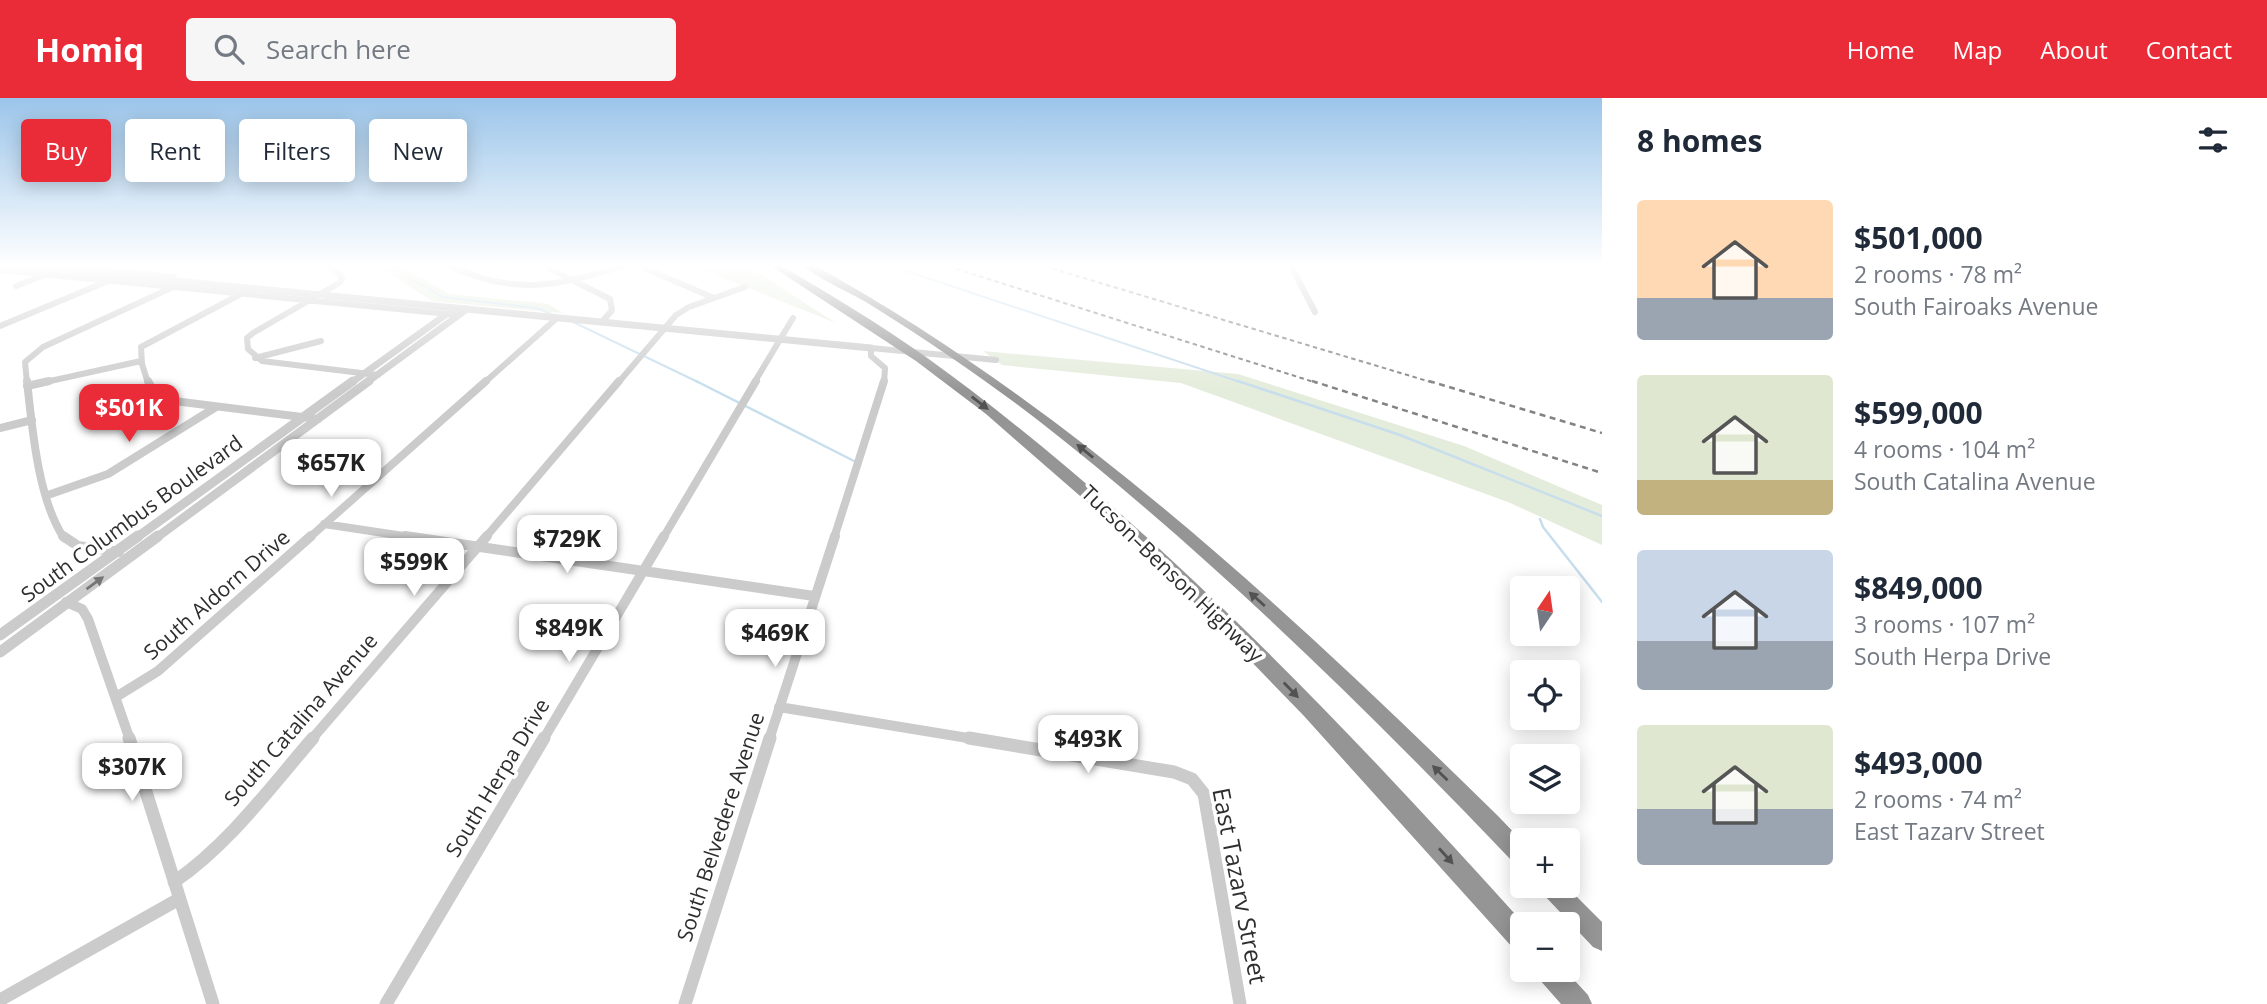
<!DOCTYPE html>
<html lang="en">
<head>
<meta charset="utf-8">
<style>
	:root { --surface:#fff; --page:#f6f6f7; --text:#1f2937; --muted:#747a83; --accent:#ea2b38 }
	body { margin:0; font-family:"Open Sans",sans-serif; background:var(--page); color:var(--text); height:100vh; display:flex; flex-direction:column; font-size:26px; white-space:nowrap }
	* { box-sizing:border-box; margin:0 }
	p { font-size:23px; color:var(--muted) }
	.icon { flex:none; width:38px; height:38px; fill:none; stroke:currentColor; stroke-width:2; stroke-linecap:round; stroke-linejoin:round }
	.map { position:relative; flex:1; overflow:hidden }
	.side { display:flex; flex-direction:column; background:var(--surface); width:665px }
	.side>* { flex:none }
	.guide { position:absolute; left:21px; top:21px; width:665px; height:63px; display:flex; gap:14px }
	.needle { width:46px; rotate:13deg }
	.tools { position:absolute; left:1510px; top:478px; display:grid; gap:14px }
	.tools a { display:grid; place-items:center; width:70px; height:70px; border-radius:7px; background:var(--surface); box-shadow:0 4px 18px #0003; font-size:35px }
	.price { position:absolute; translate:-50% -60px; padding:0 16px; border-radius:14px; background:#fff; color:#222; font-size:23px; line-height:46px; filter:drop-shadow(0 2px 4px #0008) }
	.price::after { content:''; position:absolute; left:50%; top:42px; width:21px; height:16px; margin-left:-10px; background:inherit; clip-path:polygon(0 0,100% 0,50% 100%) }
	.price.current { background:var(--accent); color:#fff }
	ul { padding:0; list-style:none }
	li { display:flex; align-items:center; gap:21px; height:175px; padding:0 35px }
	li span { display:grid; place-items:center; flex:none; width:196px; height:140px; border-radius:7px; color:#555 }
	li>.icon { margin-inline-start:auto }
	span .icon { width:84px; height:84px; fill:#fffc; stroke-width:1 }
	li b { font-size:30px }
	h2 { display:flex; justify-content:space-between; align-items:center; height:84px; padding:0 35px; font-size:30px }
	.pill { padding:0 24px; border-radius:7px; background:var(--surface); box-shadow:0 4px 18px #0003; font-size:24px; line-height:63px }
	.pill.current { background:var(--accent); color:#fff }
	header { display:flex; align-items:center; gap:42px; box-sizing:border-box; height:98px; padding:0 35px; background:var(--accent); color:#fff }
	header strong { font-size:33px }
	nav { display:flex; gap:38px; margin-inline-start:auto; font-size:24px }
	.search { width:490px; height:63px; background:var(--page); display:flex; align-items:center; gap:18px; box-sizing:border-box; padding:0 24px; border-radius:7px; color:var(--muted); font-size:26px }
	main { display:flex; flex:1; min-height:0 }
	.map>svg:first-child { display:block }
	.green { fill:#e4ecdb }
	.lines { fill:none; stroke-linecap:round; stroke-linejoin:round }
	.stream-far1 { stroke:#c7deed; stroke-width:2 }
	.stream { stroke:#c7deed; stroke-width:2.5 }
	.minor-far3 { stroke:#cbcbcb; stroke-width:6 }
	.minor-far2 { stroke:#cbcbcb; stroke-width:8 }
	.minor-far1 { stroke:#cbcbcb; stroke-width:10 }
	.minor { stroke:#cbcbcb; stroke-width:13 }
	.tertiary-far2 { stroke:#cbcbcb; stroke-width:7 }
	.tertiary-far1 { stroke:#cbcbcb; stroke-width:9 }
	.tertiary { stroke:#cbcbcb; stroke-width:11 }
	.motorway { fill:#959595; fill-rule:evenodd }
	.rail-far1 { stroke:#838383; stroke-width:2; stroke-dasharray:4.5 3.5; stroke-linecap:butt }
	.rail { stroke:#838383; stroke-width:2.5; stroke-dasharray:6 4.5; stroke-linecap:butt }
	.oneway { fill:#525252 }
	.oneway2 { fill:#757575 }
	.labels { text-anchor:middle; stroke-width:7; stroke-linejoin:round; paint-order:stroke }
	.street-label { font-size:21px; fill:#2e2e2e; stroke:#fff }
	.near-street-label { font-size:24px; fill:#2e2e2e; stroke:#fff }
</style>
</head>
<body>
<header>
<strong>Homiq</strong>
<div class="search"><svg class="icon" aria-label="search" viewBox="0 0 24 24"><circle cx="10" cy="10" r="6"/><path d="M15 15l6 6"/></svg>Search here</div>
<nav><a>Home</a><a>Map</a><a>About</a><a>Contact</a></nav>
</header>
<main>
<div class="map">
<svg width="1602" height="906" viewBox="0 0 1602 906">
	<rect width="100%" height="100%" fill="#fff"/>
	<path class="green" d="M 375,166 L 398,166 L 449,196 L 548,206 L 563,215 L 432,203 Z
		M 688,166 L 744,166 L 836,225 Z
		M 983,253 L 1238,276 L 1464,348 L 1602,407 L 1602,447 L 1508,404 L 1181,285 L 1002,267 Z"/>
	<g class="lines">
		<path class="stream-far1" d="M 385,166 L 443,199 L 536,210 L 554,217
			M 885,166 L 1243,285
			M 573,224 L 700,285"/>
		<path class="stream" d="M 696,283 L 856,364
			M 1238,283 L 1400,337 L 1602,418
			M 1540,421 L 1543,429 L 1602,504"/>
		<path class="minor-far3" d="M 48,166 L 174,179 L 166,183
			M 326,166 L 340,176 L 342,181 L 339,185 L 253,235 L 247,240 L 248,251 L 262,263 L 378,277
			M 445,166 C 517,200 558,187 631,166
			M 540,166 L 610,201 L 612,212 L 602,224
			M 635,166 L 714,200
			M 1290,166 L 1315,214
			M 0,172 L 459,217
			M 16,188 L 42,178
			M 0,228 L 108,183
			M 255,260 L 321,243
			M 27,285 L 25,264 L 43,249 L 173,189
			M 41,285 L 141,263
			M 148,285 L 142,266 L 141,249 L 241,196
			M 484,285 L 557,220
			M 618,285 L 676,217 L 689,209 L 745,189
			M 754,285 L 793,220
			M 884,285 L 885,270 L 871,258 L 871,250 L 996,262"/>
		<path class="minor-far2" d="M 27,283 C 32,329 38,402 64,440
			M 148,283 L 156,298 L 166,302 L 318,321
			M 27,288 L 49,283
			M 0,330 L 32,322
			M 48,397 L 108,376 L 216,309
			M 324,426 L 417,440
			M 309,440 L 486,283
			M 485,440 L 619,283
			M 663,440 L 756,283
			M 834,440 L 884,283"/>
		<path class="minor-far1" d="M 63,438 L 78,448 L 119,454
			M 405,438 L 814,498
			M 66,504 L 82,511 L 88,521 L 130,642
			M 116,599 L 158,573 L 311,438
			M 779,609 L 980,642
			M 311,642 L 487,438
			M 543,642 L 664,438
			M 769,642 L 835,438"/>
		<path class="minor" d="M 129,640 L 213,906
			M 969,640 L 1174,674 L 1192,681 L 1204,696 L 1240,906
			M 174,784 C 229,746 269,691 313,640
			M 0,902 L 179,801
			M 386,906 L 544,640
			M 685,906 L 770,640"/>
		<path class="tertiary-far2" d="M 0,166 L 871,250
			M 351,285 L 455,210
			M 366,285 L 467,211"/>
		<path class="tertiary-far1" d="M 136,440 L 353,283
			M 156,440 L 369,283"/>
		<path class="tertiary" d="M 0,537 L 138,438
			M 0,554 L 158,438"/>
		<path class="motorway" d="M 768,166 L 778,166 C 828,195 878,225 926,259 C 1145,417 1343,625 1524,826 L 1522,854 L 1513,850 L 1304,618 L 1182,492 L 1118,431 L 986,316 L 916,263 Z
			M 801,166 L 812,166 C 1071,309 1288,512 1498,718 L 1522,743 L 1522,768 L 1514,765 C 1365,609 1209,456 1039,323 C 986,282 931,245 874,209 C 851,194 822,184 801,166 Z
			M 1539,788 L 1566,788 L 1602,824 L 1602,853 L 1593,849 L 1543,796 Z
			M 1535,872 L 1565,872 L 1588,897 L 1592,906 L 1561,906 L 1539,881 Z"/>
		<path class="rail-far1" d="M 941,166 L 1317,285
			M 1037,166 L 1434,285"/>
		<path class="rail" d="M 1312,283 L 1602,375
			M 1429,283 L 1602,335"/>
	</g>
	<defs><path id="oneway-solid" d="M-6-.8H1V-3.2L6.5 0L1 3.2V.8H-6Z" transform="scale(1.75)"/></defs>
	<g class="oneway">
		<use href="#oneway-solid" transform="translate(980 305) rotate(38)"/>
		<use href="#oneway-solid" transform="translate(1085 353) rotate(-141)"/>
		<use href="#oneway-solid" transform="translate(1257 501) rotate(-138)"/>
		<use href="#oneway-solid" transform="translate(1291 592) rotate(46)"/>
		<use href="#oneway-solid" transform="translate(1440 675) rotate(-136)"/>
		<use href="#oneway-solid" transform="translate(1446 758) rotate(48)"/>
	</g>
	<use class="oneway2" href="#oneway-solid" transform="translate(95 485) rotate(-36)"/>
	<linearGradient id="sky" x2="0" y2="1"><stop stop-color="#9bc5ea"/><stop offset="0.57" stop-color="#fff"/><stop offset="1" stop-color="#fff" stop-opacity="0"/></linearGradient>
	<rect width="1602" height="293" fill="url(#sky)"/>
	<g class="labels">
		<g class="street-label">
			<text transform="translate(132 421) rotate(-36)" y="7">South Columbus Boulevard</text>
			<text transform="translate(1172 476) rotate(44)" y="7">Tucson–Benson Highway</text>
			<text transform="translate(217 497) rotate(-41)" y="7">South Aldorn Drive</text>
			<text transform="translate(301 622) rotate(-49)" y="7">South Catalina Avenue</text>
			<text transform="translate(498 680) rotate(-59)" y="7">South Herpa Drive</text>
			<text transform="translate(721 729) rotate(-72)" y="7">South Belvedere Avenue</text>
		</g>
		<g class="near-street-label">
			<text transform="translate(1239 788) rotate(79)" y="8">East Tazarv Street</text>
		</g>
	</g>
</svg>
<div class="tools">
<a><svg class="needle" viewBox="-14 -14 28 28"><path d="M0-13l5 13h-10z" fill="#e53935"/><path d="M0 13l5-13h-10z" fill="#747a83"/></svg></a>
<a><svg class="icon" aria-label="locate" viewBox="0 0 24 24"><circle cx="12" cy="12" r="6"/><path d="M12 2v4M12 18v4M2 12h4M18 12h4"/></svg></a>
<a><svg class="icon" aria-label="layers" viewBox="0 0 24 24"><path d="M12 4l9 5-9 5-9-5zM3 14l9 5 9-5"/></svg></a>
<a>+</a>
<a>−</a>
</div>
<b class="price current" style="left:129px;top:346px">$501K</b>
<b class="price" style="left:331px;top:401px">$657K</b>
<b class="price" style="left:567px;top:477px">$729K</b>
<b class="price" style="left:414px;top:500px">$599K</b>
<b class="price" style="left:569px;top:566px">$849K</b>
<b class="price" style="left:775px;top:571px">$469K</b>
<b class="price" style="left:1088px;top:677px">$493K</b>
<b class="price" style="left:132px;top:705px">$307K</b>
<div class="guide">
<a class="pill current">Buy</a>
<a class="pill">Rent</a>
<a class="pill">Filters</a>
<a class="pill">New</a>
</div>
</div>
<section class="side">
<h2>8 homes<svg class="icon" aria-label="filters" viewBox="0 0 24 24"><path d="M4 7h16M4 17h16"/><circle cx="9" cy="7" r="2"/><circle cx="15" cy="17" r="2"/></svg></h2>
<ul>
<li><span style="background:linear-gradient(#ffd9b3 70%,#9aa5b1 0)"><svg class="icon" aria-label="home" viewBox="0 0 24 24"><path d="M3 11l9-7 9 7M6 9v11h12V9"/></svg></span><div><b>$501,000</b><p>2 rooms · 78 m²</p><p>South Fairoaks Avenue</p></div></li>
<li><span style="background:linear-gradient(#dfe7d0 75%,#c2b280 0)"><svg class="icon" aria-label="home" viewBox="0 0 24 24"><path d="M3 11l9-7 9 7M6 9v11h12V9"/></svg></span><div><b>$599,000</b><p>4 rooms · 104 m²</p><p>South Catalina Avenue</p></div></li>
<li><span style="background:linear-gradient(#c9d6e8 65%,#9aa5b1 0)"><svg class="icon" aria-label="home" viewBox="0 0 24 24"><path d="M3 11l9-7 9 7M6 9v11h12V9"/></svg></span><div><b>$849,000</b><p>3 rooms · 107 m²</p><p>South Herpa Drive</p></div></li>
<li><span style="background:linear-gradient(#dfe7d0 60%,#9aa5b1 0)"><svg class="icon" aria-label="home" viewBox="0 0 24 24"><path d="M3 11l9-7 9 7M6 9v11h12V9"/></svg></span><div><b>$493,000</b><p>2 rooms · 74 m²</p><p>East Tazarv Street</p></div></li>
</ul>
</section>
</main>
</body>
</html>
